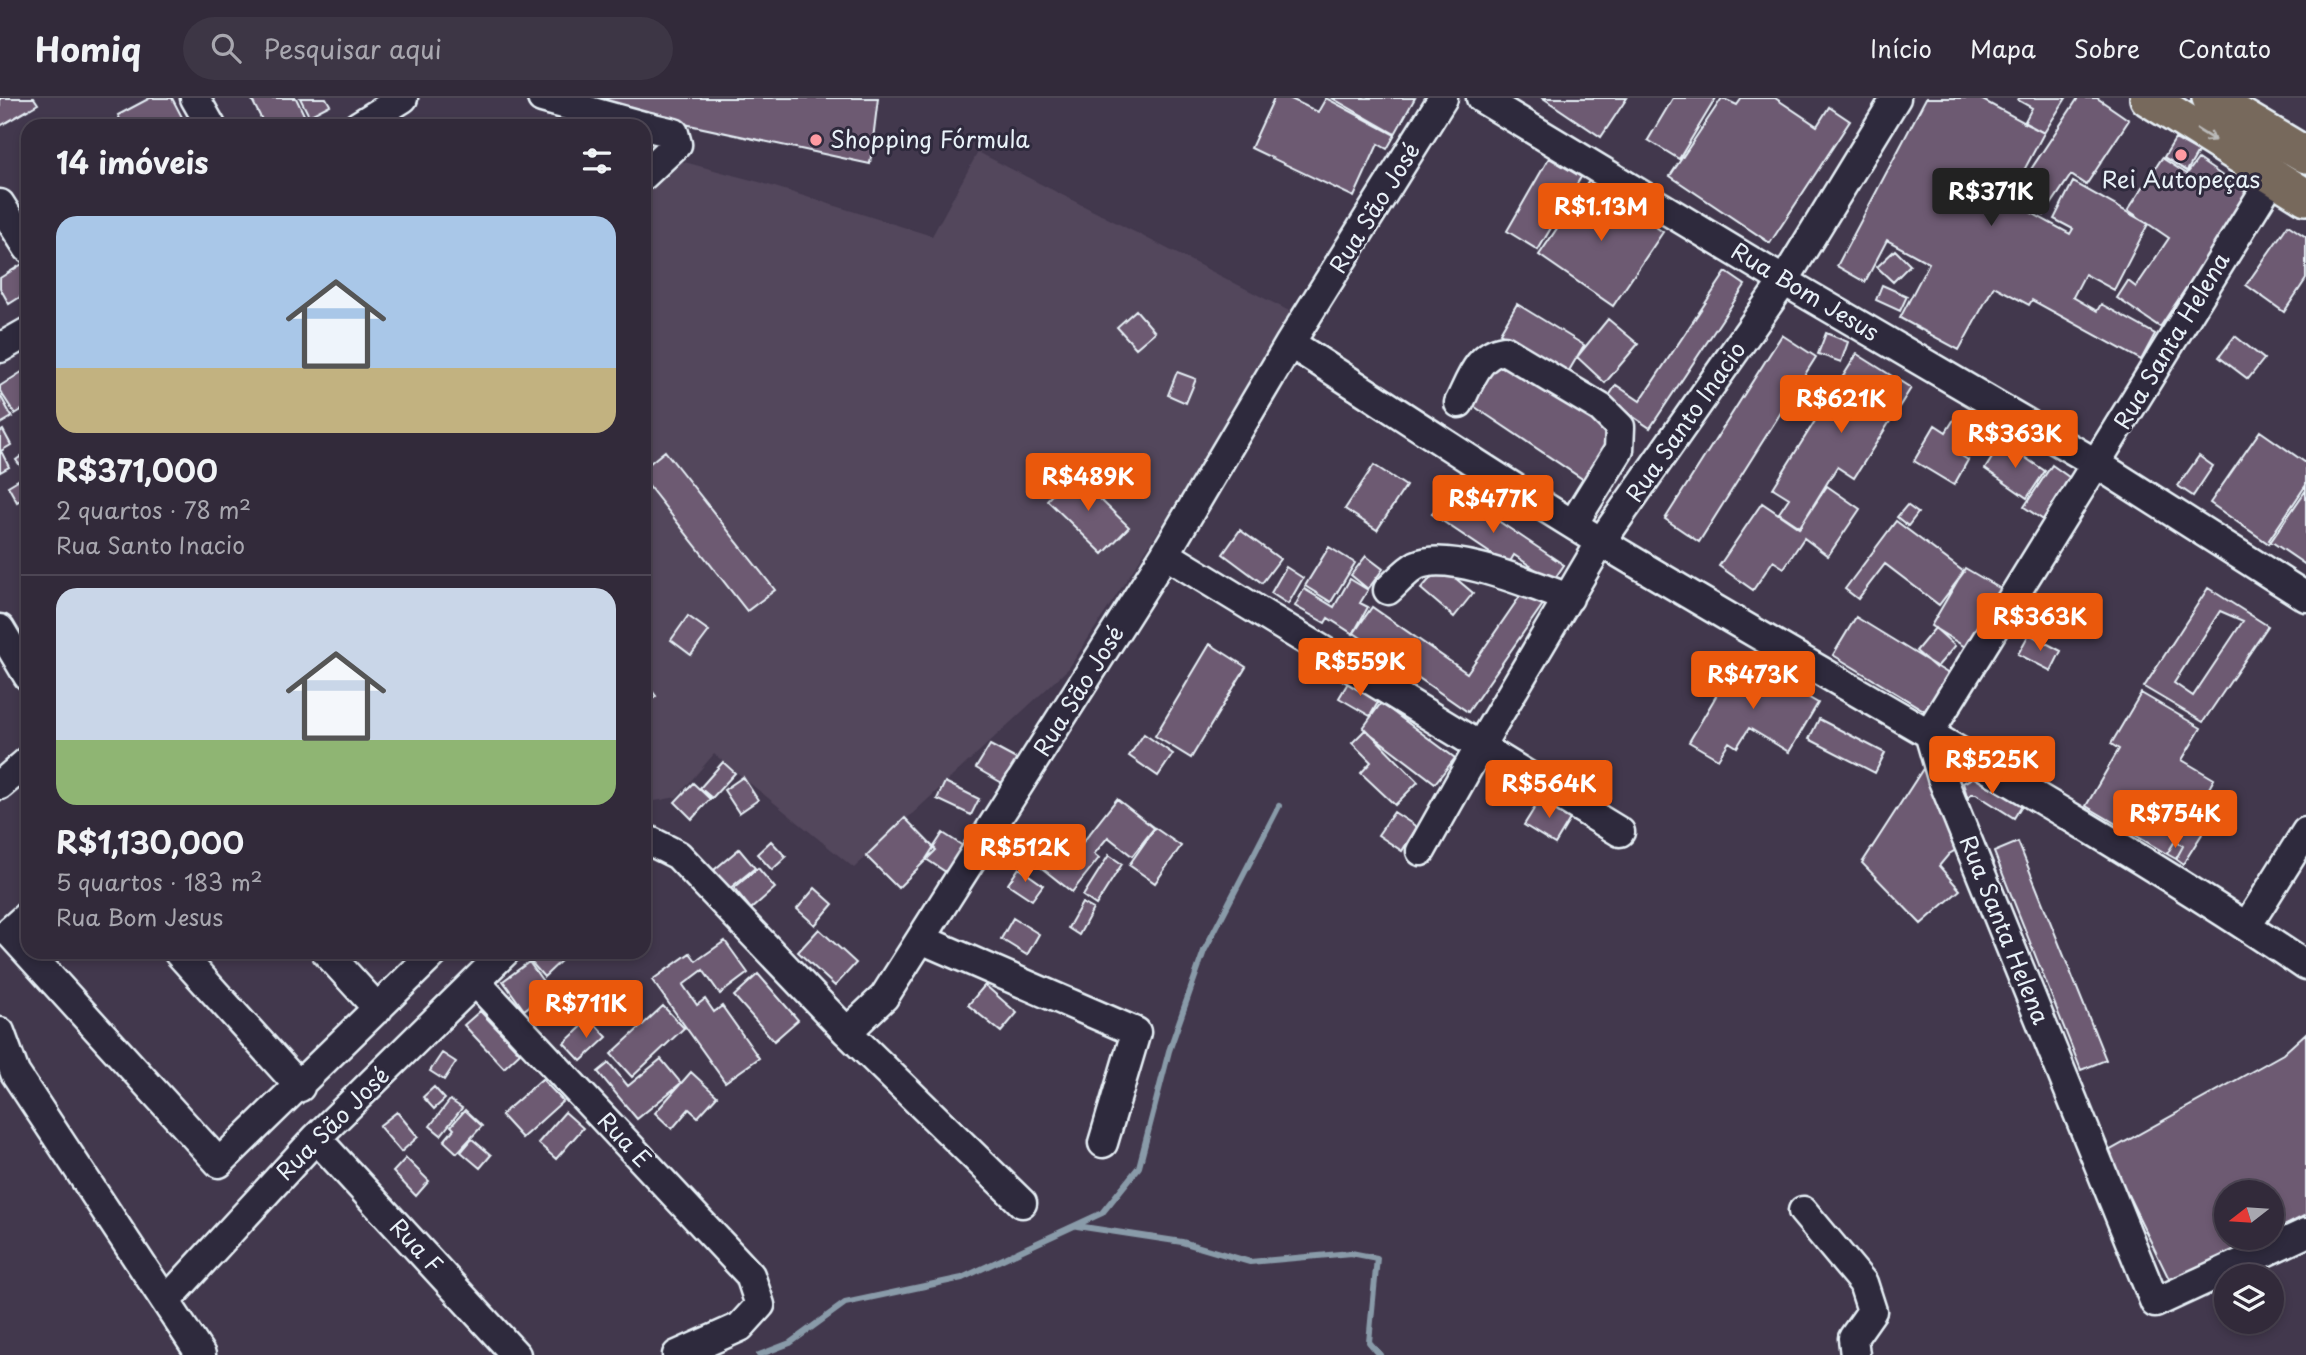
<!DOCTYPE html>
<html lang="pt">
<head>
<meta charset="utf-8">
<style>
	:root { --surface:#322a3a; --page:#3d3645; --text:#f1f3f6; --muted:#a8a7af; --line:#4d4654; --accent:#ea580c }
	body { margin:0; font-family:"Playpen Sans",sans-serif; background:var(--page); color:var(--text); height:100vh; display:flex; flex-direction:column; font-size:26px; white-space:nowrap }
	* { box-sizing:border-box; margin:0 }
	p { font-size:23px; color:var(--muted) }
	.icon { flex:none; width:38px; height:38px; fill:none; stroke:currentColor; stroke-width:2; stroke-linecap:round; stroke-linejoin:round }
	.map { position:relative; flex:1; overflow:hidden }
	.sheet { position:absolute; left:21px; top:21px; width:630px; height:840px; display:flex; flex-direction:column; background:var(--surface); border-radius:21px; box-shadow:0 4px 10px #0003,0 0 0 2px var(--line) }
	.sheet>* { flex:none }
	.needle { width:46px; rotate:253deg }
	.buttons { position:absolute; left:2214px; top:1082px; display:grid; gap:14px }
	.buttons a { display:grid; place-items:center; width:70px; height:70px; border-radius:50%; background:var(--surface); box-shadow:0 4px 10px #0003,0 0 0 2px var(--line); font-size:35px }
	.price { position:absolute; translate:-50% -60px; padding:0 16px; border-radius:7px; background:var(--accent); color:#fff; font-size:23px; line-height:46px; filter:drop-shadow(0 2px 4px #0008) }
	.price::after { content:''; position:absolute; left:50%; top:42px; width:21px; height:16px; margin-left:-10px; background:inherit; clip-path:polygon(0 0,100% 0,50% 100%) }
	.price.selected { background:#222; color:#fff }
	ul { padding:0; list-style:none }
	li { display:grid; align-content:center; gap:14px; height:371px; padding:0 35px }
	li+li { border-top:2px solid var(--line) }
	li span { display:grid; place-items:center; height:217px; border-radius:21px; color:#555 }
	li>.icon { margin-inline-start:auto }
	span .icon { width:126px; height:126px; fill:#fffc; stroke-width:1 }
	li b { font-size:30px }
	h2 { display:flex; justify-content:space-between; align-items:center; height:84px; padding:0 35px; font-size:30px }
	header { display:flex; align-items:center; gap:42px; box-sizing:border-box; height:98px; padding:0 35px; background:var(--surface); border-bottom:2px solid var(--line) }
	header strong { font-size:33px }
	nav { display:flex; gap:38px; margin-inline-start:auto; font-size:24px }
	.search { width:490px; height:63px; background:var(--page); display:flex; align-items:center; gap:18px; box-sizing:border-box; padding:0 24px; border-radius:38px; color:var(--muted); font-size:26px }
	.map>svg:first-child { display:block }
	.built { fill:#52465b }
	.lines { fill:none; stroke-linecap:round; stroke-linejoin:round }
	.stream { stroke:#899ba9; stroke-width:6 }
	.building { fill:#6d5a72; stroke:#e8f1f8; stroke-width:2; fill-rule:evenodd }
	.minor-casing { stroke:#e8f1f8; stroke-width:33 }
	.major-casing { stroke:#e8f1f8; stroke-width:40 }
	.minor { stroke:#2f2a3d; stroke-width:28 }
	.major { stroke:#77695c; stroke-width:35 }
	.oneway { stroke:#bbbbba }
	.poi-dot { fill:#ff9aa2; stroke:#2f2a3d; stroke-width:2.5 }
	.labels { text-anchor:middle; stroke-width:6; stroke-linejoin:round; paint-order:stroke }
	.poi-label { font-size:23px; fill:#e8f1f8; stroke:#2f2a3d; text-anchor:start }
	.street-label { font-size:23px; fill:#e8f1f8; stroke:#2f2a3d }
</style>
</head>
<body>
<header>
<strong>Homiq</strong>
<div class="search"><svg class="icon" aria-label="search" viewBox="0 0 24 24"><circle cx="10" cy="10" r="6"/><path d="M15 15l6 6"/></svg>Pesquisar aqui</div>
<nav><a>Início</a><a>Mapa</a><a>Sobre</a><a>Contato</a></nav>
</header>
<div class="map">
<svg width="2306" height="1257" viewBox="0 0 2306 1257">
	<rect width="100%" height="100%" fill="#42384d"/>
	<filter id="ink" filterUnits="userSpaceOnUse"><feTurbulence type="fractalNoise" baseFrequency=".0143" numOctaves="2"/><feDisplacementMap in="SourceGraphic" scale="14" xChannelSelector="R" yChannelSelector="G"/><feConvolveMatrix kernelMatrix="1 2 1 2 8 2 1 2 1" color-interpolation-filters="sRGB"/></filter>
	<g filter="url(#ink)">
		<path class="built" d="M 978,54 L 1299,218 L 1069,570 L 854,770 L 714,656 L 677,699 L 644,705 L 644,74 L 662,58 L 759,84 L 932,138 Z"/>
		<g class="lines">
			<path class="stream" d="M 1077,1128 L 1182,1144 L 1250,1164 L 1351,1155 L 1377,1160 L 1369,1244 L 1380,1257
				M 759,1257 L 790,1245 L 845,1205 L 962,1180 L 1102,1115 L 1139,1069 L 1169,953 L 1204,853 L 1279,708"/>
		</g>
		<path class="building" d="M 0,0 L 34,0 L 38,6 L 0,28 Z
			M 150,0 L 172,0 L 183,21 L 170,28 L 123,28 L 118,17 Z
			M 256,0 L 296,0 L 307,23 L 297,28 L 265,28 L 252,2 Z
			M 300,0 L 326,0 L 330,7 L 309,18 Z
			M 564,0 L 878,0 L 870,66 Z
			M 1274,0 L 1289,0 L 1318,14 L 1326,0 L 1395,37 L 1387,51 L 1378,46 L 1354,99 L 1251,50 Z
			M 1332,0 L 1415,0 L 1395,36 Z
			M 1543,0 L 1627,0 L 1601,39 Z
			M 1673,0 L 1716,0 L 1679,61 L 1648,42 Z
			M 1722,0 L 1737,7 L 1742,0 L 1775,0 L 1817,28 L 1829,9 L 1850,23 L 1770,145 L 1670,78 Z
			M 1926,0 L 1979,0 L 2044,35 L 2008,102 L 2070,136 L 2073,131 L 2054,121 L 2073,84 L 2148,126 L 2114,192 L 2085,176 L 2073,199 L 2097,213 L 2101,206 L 2155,236 L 2141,262 L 2032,202 L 2029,207 L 1994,188 L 1959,252 L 1900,220 L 1929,165 L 1887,142 L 1865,184 L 1837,168 Z
			M 2019,0 L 2066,0 L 2044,35 L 2024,25 L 2032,10 L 2018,2 Z
			M 2078,0 L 2097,0 L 2129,22 L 2086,87 L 2071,77 L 2044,117 L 2014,97 Z
			M 2175,41 L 2198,54 L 2187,73 L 2164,59 Z
			M 1549,60 L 1581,79 L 1538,152 L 1507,133 Z
			M 2162,60 L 2187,76 L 2198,61 L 2249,96 L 2160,229 L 2117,200 L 2128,183 L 2136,189 L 2169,140 L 2128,112 Z
			M 1589,83 L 1663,134 L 1613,208 L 1539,157 Z
			M 2288,127 L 2306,139 L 2306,181 L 2284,214 L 2246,187 Z
			M 1895,152 L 1910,167 L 1893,184 L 1877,169 Z
			M 27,163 L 28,194 L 9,206 L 0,190 L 0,180 Z
			M 1726,174 L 1745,187 L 1650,330 L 1607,301 L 1616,287 L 1640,303 Z
			M 1882,187 L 1907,198 L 1900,213 L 1876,202 Z
			M 1517,206 L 1584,247 L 1567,276 L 1500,235 Z
			M 1136,212 L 1155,234 L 1136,250 L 1117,229 Z
			M 1608,221 L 1638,246 L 1605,285 L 1577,259 Z
			M 1826,235 L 1848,244 L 1841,264 L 1818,256 Z
			M 1782,237 L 1816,259 L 1699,444 L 1665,421 Z
			M 2235,238 L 2264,261 L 2248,281 L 2219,259 Z
			M 1498,255 L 1619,336 L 1587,384 L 1472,307 Z
			M 1857,256 L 1911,290 L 1854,380 L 1837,369 L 1800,429 L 1779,415 L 1789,400 L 1773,390 Z
			M 28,270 L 28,308 L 15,316 L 0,293 L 0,288 Z
			M 1177,274 L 1196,281 L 1186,305 L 1168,297 Z
			M 0,297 L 12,319 L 0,326 Z
			M 1956,318 L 1976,330 L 1960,357 L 1968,362 L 1954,387 L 1914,363 L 1935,327 L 1946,334 Z
			M 3,332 L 11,347 L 1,353 L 9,369 L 0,374 L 0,334 Z
			M 2260,333 L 2306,365 L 2306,392 L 2269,446 L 2210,405 Z
			M 2002,344 L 2045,373 L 2027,400 L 1985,371 Z
			M 28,353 L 28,372 L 25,374 L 16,362 Z
			M 665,353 L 775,492 L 747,513 L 644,382 L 644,370 Z
			M 2199,358 L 2213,368 L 2193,398 L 2178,388 Z
			M 1374,367 L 1406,388 L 1377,432 L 1345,411 Z
			M 2052,367 L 2073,382 L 2045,423 L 2024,409 Z
			M 1073,375 L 1129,429 L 1103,456 L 1047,402 Z
			M 28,376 L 28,397 L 17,404 L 8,388 Z
			M 2306,387 L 2306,467 L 2269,442 Z
			M 1827,388 L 1860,411 L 1828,458 L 1804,440 L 1784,470 L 1773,463 L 1753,492 L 1719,468 L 1762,405 L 1799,430 Z
			M 1449,390 L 1564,467 L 1553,483 L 1514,457 L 1508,467 L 1432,416 Z
			M 1907,407 L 1918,415 L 1908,428 L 1897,419 Z
			M 1896,423 L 1964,474 L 1939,507 L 1885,466 L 1858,501 L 1845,491 Z
			M 1240,432 L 1280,461 L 1262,485 L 1223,456 Z
			M 1329,449 L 1355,465 L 1331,504 L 1305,488 Z
			M 1366,458 L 1383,471 L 1368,491 L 1351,477 Z
			M 1441,468 L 1473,495 L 1454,519 L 1421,491 Z
			M 1286,469 L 1303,480 L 1288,506 L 1271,495 Z
			M 1965,470 L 2001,491 L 1967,550 L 1931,528 Z
			M 1350,481 L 1368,492 L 1360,505 L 1368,509 L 1353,536 L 1328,520 L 1325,525 L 1295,508 L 1304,491 L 1334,509 Z
			M 1527,488 L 1546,502 L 1468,614 L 1354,535 L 1372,509 L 1467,575 Z
			M 2208,490 L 2268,528 L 2203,624 L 2144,589 ZM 2220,513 L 2243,523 L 2193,598 L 2174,585 Z
			M 688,518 L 709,533 L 691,557 L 671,542 Z
			M 1856,519 L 1949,576 L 1927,614 L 1833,557 Z
			M 1935,530 L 1955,548 L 1936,570 L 1916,553 Z
			M 2029,536 L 2061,553 L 2051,573 L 2018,556 Z
			M 1210,546 L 1246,569 L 1191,660 L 1155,638 Z
			M 1739,559 L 1818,605 L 1789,654 L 1749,630 L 1737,649 L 1729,644 L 1718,661 L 1689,644 Z
			M 644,583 L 656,598 L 644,607 Z
			M 1349,583 L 1380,601 L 1370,618 L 1339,600 Z
			M 2141,595 L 2201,630 L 2182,662 L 2214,681 L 2206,696 L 2206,723 L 2202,736 L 2183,766 L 2176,761 L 2183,748 L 2175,743 L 2167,756 L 2086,708 L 2119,651 L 2111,646 Z
			M 1381,605 L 1455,660 L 1435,685 L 1363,630 Z
			M 1819,621 L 1885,655 L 1875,675 L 1809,641 Z
			M 1366,631 L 1418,684 L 1395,707 L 1361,675 L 1371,664 L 1352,645 Z
			M 1144,636 L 1173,656 L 1158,678 L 1129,658 Z
			M 990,647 L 1018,662 L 1004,686 L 976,670 Z
			M 1928,663 L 1961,749 L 1949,756 L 1939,768 L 1960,792 L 1921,826 L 1862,765 Z
			M 723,664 L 735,675 L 712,700 L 700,690 Z
			M 743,679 L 758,702 L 739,715 L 724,692 Z
			M 1974,679 L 2022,707 L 2014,720 L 1976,696 L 1971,696 L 1968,701 L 1963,685 Z
			M 945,684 L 979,701 L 971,717 L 937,701 Z
			M 693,685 L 710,701 L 692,721 L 675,704 Z
			M 1542,698 L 1573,716 L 1555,746 L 1524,727 Z
			M 1117,701 L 1154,730 L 1132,758 L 1108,739 L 1094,756 L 1099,760 L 1072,794 L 1038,767 L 1066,730 L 1083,744 Z
			M 1394,714 L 1417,729 L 1402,753 L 1378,737 Z
			M 905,720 L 936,752 L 898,790 L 866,758 Z
			M 1155,730 L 1181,748 L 1155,785 L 1129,767 Z
			M 943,735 L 966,750 L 949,776 L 926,761 Z
			M 771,743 L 786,759 L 772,772 L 757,756 Z
			M 2175,743 L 2183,748 L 2176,761 L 2167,756 Z
			M 2018,744 L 2106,962 L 2081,972 L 1994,754 Z
			M 739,751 L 755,770 L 729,791 L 714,772 Z
			M 1109,757 L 1122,766 L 1096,807 L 1083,798 Z
			M 758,770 L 775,790 L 751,811 L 734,790 Z
			M 1019,770 L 1043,787 L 1032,802 L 1008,786 Z
			M 815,790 L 833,806 L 815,827 L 797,811 Z
			M 1082,805 L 1093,811 L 1079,837 L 1068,830 Z
			M 1013,820 L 1039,836 L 1027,857 L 1001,841 Z
			M 819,831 L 856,865 L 835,888 L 798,854 Z
			M 725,843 L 748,875 L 720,896 L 703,872 L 683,887 L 697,907 L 705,901 L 714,914 L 722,908 L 759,960 L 725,984 L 652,882 L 690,855 L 696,863 Z
			M 530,854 L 562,854 L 566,858 L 544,879 L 526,858 Z
			M 529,864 L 550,893 L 524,912 L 503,883 Z
			M 758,876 L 798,922 L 774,943 L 734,898 Z
			M 985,887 L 1017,915 L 1001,934 L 968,907 Z
			M 663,908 L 684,930 L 632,979 L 611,956 Z
			M 480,913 L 520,955 L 504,970 L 464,927 Z
			M 590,921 L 607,939 L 581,963 L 564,945 Z
			M 2306,935 L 2306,1117 L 2272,1134 L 2272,1094 L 2226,1094 L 2226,1139 L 2260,1139 L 2170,1183 L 2107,1054 L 2283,956 Z
			M 442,955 L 456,964 L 444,982 L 430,973 Z
			M 661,961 L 681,985 L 637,1021 L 598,974 L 609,965 L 628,988 Z
			M 691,974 L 717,998 L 698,1019 L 689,1011 L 672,1031 L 655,1015 Z
			M 542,981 L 563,1003 L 522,1040 L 501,1017 Z
			M 434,989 L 445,1001 L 434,1011 L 423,999 Z
			M 450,1002 L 462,1010 L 441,1037 L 430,1028 Z
			M 465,1012 L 482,1028 L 457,1055 L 444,1043 L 454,1031 L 451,1028 Z
			M 397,1014 L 418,1039 L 401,1054 L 379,1028 Z
			M 565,1014 L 583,1030 L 556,1061 L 538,1045 Z
			M 472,1041 L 491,1057 L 480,1070 L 461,1054 Z
			M 406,1060 L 429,1083 L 416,1098 L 393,1074 Z"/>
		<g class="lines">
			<g class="minor-casing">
				<path id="minor" d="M 195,0 L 211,28
					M 542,0 L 643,28
					M 1481,0 L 1784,183 L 2097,366 L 2306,499
					M 358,28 L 403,0
					M 644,28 L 674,35 L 677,46 L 644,77
					M 2273,79 L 1929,635 L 1942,680 L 2155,1205 L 2306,1135
					M 0,106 L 28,150
					M 1290,245 C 1395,312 1497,381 1603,445 C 1837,586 2079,715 2306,868
					M 0,250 L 28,234
					M 1459,305 C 1470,284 1477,256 1504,252 L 1601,310 L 1620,329 L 1619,352 L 1573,426
					M 1165,456 L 1620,734
					M 1388,492 C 1397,484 1407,472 1417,467 C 1451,452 1534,488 1569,500
					M 0,531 L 28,578
					M 0,687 L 28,663
					M 644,740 L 678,757 L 847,934 L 884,899 L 1165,456 L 1290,245 L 1443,0
					M 1421,753 L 1479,650 L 1601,444 L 1784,183 L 1896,0
					M 28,817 L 9,834 L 219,1065 L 435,854
					M 2247,828 L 2306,734
					M 921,841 L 1136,934 L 1103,1045
					M 178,854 L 300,989
					M 326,854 L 378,911
					M 476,884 L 750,1177 L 760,1207 L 740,1229 L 677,1257
					M 0,934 L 15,975 L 201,1257
					M 847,934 L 1022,1105
					M 316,1040 L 516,1257
					M 1803,1113 L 1863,1185 L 1872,1213 L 1853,1240 L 1855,1257
					M 166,1203 L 316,1040 L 505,854"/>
			</g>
			<g class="major-casing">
				<path id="major" d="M 2148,0 L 2306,99
					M 2210,0 L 2306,57"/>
			</g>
			<use href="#minor" class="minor"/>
			<use href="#major" class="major"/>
		</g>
		<defs><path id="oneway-shaft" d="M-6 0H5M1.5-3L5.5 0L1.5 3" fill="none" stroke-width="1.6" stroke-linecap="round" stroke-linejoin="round" transform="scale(1.75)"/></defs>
		<use class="oneway" href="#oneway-shaft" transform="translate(2206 37) rotate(32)"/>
	</g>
	<g class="poi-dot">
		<circle cx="816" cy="42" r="7"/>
		<circle cx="2181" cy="57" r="7"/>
	</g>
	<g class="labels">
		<g class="poi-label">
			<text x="830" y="50">Shopping Fórmula</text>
			<text x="2181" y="90" text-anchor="middle">Rei Autopeças</text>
		</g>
		<g class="street-label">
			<text transform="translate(1375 110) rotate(-58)" y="8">Rua São José</text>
			<text transform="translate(1805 194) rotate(31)" y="8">Rua Bom Jesus</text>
			<text transform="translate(2172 243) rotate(-59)" y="8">Rua Santa Helena</text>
			<text transform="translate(1686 324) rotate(-55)" y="8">Rua Santo Inacio</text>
			<text transform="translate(1079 593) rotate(-58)" y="8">Rua São José</text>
			<text transform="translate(2004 832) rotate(68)" y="8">Rua Santa Helena</text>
			<text transform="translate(333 1026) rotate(-45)" y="8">Rua São José</text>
			<text transform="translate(624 1042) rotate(47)" y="8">Rua E</text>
			<text transform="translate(416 1148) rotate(47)" y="8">Rua F</text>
		</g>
	</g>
</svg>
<div class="buttons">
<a><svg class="needle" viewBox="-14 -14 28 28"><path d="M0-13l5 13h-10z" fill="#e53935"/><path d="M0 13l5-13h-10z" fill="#a8a7af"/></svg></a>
<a><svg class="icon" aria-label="layers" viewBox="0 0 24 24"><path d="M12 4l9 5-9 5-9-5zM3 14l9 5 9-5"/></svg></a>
</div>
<b class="price selected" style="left:1991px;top:130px">R$371K</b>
<b class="price" style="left:1601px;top:145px">R$1.13M</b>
<b class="price" style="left:1841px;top:337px">R$621K</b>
<b class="price" style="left:2015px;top:372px">R$363K</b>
<b class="price" style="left:1088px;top:415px">R$489K</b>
<b class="price" style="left:1493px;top:437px">R$477K</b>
<b class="price" style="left:2040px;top:555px">R$363K</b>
<b class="price" style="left:1360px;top:600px">R$559K</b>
<b class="price" style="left:1753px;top:613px">R$473K</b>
<b class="price" style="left:1992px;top:698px">R$525K</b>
<b class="price" style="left:1549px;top:722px">R$564K</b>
<b class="price" style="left:2175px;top:752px">R$754K</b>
<b class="price" style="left:1025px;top:786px">R$512K</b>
<b class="price" style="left:586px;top:942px">R$711K</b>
<section class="sheet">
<h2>14 imóveis<svg class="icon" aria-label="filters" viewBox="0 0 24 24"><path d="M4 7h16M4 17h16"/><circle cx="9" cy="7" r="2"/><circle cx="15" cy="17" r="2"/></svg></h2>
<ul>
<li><span style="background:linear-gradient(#a9c7e8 70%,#c2b280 0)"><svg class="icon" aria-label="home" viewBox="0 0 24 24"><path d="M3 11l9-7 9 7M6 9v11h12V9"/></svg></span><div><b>R$371,000</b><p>2 quartos · 78 m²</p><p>Rua Santo Inacio</p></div></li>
<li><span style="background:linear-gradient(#c9d6e8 70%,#8fb573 0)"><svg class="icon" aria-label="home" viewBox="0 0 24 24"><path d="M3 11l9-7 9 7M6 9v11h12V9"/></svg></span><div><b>R$1,130,000</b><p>5 quartos · 183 m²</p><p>Rua Bom Jesus</p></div></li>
</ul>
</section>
</div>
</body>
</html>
